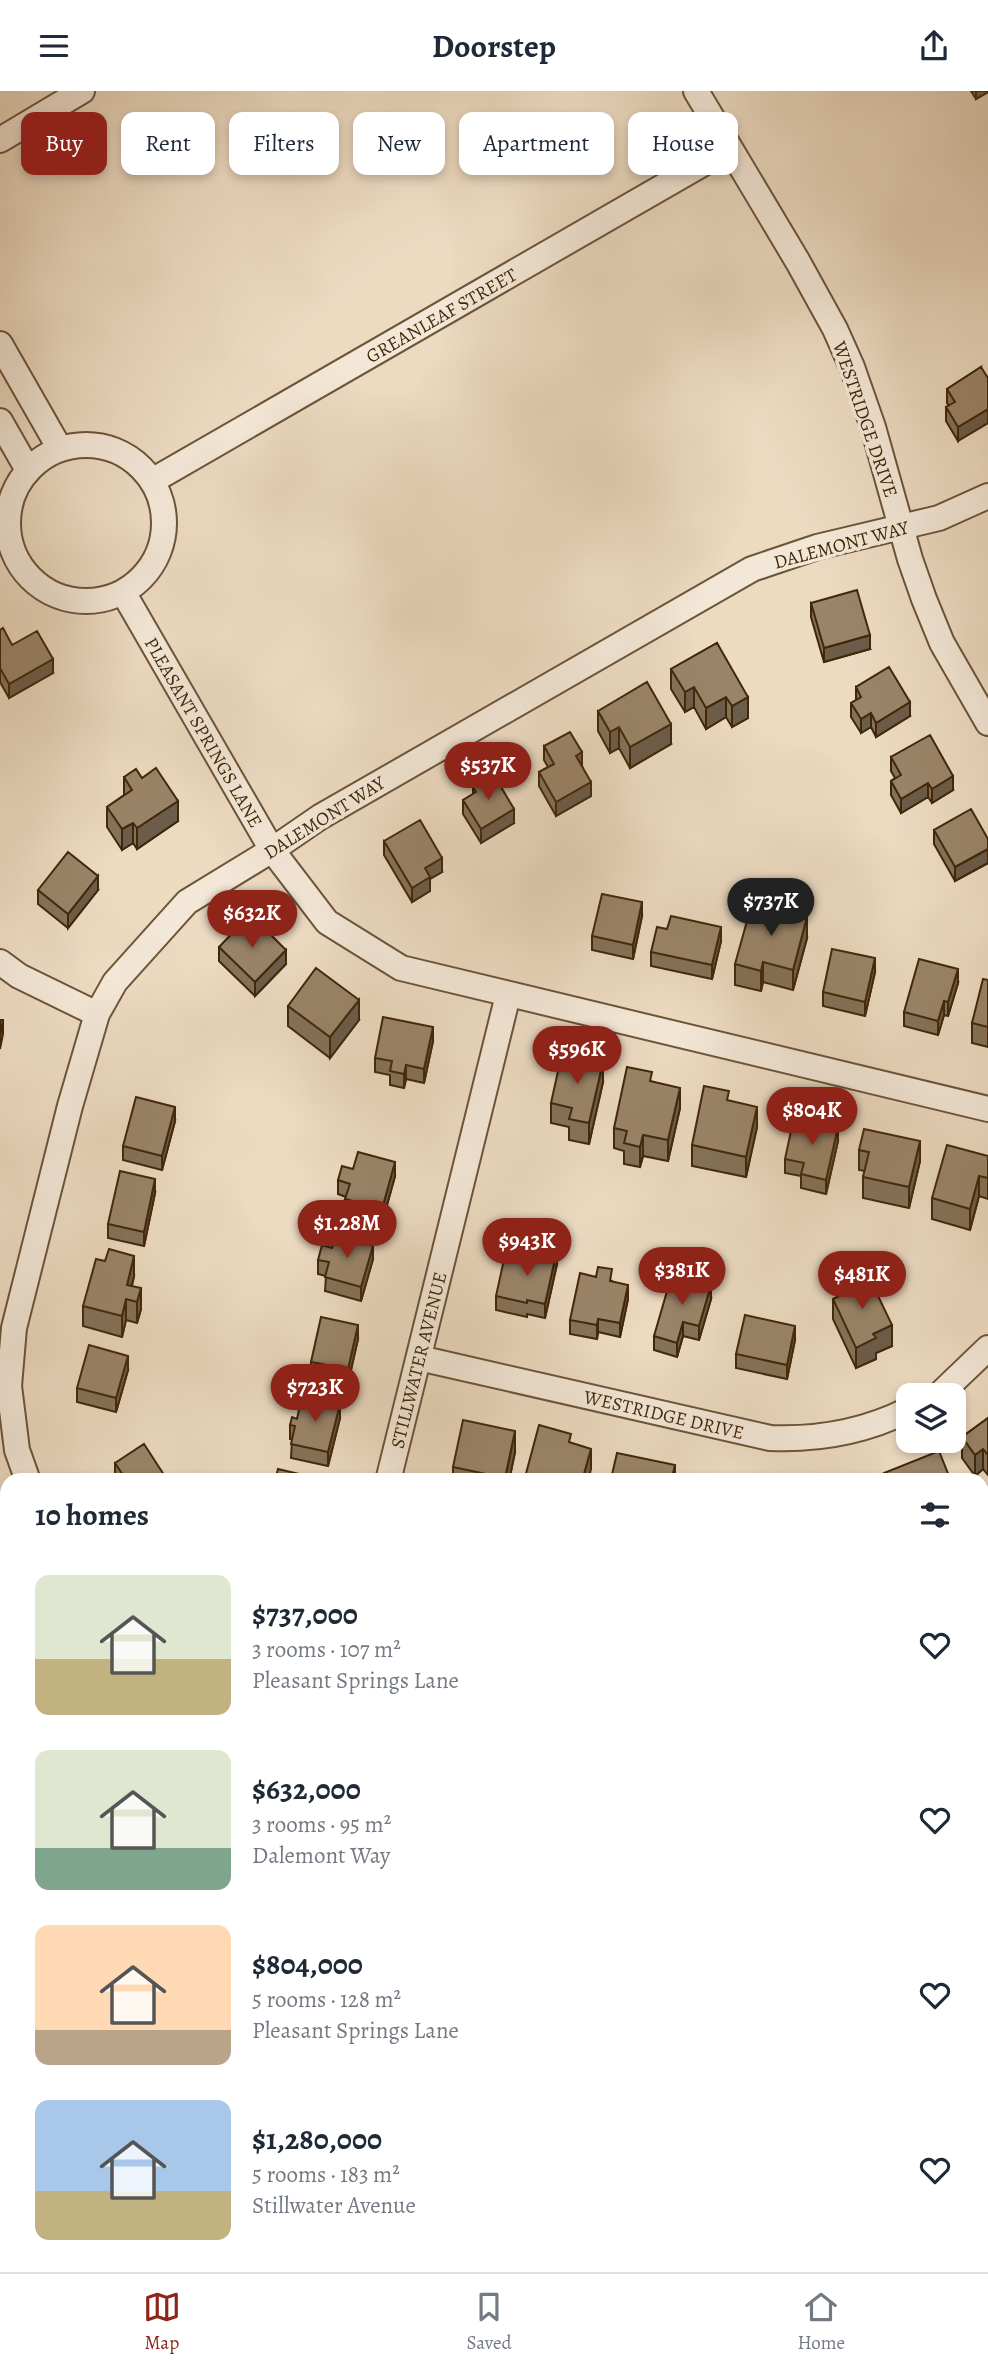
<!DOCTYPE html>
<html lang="en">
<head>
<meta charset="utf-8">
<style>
	:root { --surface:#fff; --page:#f6f6f7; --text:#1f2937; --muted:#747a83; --line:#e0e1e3; --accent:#8f2418 }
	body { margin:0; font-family:Alegreya,serif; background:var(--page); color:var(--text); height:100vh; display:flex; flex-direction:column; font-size:26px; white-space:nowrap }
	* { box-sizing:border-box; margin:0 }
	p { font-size:23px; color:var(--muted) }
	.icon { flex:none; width:38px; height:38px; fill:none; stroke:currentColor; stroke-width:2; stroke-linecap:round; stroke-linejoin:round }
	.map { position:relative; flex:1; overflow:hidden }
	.side { position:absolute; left:0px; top:1382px; width:989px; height:800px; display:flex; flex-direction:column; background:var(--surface); border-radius:21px 21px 0 0; box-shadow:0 4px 10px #0003 }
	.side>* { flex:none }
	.banner { position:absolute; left:21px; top:21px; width:947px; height:63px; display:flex; gap:14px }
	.fabs { position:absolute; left:896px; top:1292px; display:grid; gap:14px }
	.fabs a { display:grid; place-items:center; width:70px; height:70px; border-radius:14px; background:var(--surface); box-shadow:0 4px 10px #0003; font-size:35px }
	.price { position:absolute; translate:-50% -60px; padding:0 16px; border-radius:24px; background:var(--accent); color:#fff; font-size:23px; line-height:46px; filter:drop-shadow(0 2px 4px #0008) }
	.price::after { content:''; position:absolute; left:50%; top:42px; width:21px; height:16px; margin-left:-10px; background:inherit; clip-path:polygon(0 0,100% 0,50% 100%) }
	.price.selected { background:#222; color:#fff }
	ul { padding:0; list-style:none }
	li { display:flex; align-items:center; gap:21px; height:175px; padding:0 35px }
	li span { display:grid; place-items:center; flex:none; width:196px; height:140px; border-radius:14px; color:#555 }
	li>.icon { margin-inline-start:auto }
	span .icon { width:84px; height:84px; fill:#fffc; stroke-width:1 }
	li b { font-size:30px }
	h2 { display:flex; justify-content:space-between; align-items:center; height:84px; padding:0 35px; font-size:30px }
	.tag { padding:0 24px; border-radius:14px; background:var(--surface); box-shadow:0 4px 10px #0003; font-size:24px; line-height:63px }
	.tag.selected { background:var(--accent); color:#fff }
	header { display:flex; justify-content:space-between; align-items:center; height:91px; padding:0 35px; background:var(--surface); font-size:32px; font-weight:700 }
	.tab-bar { display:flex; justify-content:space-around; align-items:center; height:98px; border-top:2px solid var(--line); background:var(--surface); font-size:19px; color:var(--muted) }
	.tab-bar a { display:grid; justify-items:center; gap:4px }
	.tab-bar .selected { color:var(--accent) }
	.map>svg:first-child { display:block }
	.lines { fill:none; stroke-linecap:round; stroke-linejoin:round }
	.stream { stroke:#856e52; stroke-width:7 }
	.minor-casing { stroke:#6c5437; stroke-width:28 }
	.minor { stroke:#f3e7d7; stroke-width:24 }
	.wall { fill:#84725a; stroke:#412709; stroke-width:2 }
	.shaded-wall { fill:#6c5c4a; stroke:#412709; stroke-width:2 }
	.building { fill:#9a8469; stroke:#412709; stroke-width:2 }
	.labels { text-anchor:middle; stroke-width:7; stroke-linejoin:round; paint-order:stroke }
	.street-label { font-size:19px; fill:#412709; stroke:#f3e7d7 }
</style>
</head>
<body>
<header><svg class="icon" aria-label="menu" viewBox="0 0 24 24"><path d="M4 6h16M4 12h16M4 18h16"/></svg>Doorstep<svg class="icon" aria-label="share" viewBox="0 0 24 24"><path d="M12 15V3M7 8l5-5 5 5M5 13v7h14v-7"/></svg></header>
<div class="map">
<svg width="988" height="2181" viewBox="0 0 988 2181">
	<rect width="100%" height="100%" fill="#ecdac1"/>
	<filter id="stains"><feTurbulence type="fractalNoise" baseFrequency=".00286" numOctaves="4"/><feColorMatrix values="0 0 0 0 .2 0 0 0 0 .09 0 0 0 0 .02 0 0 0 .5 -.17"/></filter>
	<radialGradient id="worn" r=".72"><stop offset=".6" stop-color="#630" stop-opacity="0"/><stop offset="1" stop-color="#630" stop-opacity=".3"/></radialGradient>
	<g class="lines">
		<path class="stream" d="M 0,1676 L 7,1694
			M 199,2175 L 201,2181"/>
		<g class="minor-casing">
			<path id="minor" d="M 696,0 L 798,171 L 835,238 L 852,276 L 873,336 L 910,468 L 924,508 L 942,552 L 988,632
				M 0,49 L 82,0
				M 0,253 L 60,358
				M 0,330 L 28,379
				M8 432a78 78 0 1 1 156 0a78 78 0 1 1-156 0Z
				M 152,390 L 730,57
				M 123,501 L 272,759 L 327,831 L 401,877 L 988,1018
				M 0,871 L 19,885 L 97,923
				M 419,1267 L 770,1347 C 819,1349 864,1341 908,1319
				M 939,1304 L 988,1257
				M 28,1390 L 17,1359 L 9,1295 L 14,1237 L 70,1015 L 97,923 L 115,891 L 187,811 L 272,759 L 320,726 L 752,478 L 817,456 L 939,427 L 988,405
				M 388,1390 L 508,904
				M 982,1783 L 988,1779
				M 0,1829 L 7,1845
				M 146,2175 L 148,2181
				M 487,2175 L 490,2181"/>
		</g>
		<use href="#minor" class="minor"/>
	</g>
	<path class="wall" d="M 971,0 L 988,0 L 988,1 L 976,8 Z
		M 981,276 L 958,350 L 946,330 L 946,316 L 949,314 L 947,312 L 947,298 Z
		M 811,512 L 870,558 L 824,571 L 811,526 Z
		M 0,539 L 12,554 L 53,582 L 9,607 L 0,591 Z
		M 717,552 L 748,627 L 732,636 L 726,626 L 706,638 L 694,616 L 685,621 L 671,598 L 671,578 Z
		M 856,596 L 910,625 L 876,646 L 871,636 L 861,642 L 851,626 L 851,612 L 856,609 Z
		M 598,620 L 671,653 L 630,677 L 619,657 L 610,662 L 598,640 Z
		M 544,655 L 582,675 L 591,705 L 556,725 L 539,695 L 539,681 L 548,676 L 544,669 Z
		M 891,666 L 953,699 L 932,712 L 928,706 L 901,722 L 891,704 L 891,690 L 895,687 L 891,680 Z
		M 124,686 L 142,687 L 178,730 L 137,758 L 133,752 L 122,759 L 107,736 L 107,716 L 124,704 Z
		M 473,696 L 514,732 L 481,752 L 463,723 L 463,709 L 473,703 Z
		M 934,739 L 988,748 L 988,772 L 955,790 L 934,753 Z
		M 384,750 L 442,781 L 430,788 L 430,800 L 412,811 L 384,764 Z
		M 38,799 L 98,799 L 68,837 L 38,813 Z
		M 642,825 L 633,868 L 592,859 L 592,845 Z
		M 261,843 L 286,873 L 255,905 L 219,870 L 219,856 Z
		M 807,847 L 793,899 L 763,891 L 761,900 L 735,894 L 735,873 Z
		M 721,850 L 712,888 L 651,875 L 651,861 Z
		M 875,881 L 865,925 L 823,915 L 823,901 Z
		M 988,889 L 988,956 L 972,952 L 972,932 Z
		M 958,892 L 948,925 L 944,924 L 938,944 L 904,935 L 904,921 Z
		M 288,915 L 359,929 L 330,967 L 288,935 Z
		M 433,950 L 424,992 L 406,988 L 404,997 L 390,994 L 390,984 L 375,981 L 375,967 Z
		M 603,991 L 589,1053 L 569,1049 L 569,1036 L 551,1032 L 551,1012 Z
		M 652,991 L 680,1017 L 668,1070 L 643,1065 L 640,1076 L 624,1073 L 624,1060 L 614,1057 L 614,1037 Z
		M 175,1030 L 162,1079 L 123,1069 L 123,1055 Z
		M 757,1036 L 746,1086 L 692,1075 L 692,1054 Z
		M 838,1050 L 826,1103 L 801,1097 L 801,1085 L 785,1082 L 785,1068 Z
		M 859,1059 L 920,1070 L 909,1117 L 863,1107 L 863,1086 L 865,1080 L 859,1079 Z
		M 988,1065 L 988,1108 L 979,1105 L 970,1139 L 932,1128 L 932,1107 Z
		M 353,1078 L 395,1085 L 382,1132 L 345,1122 L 346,1106 L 338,1103 L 338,1089 Z
		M 155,1102 L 144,1155 L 108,1147 L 108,1133 Z
		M 332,1157 L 373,1168 L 361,1210 L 325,1200 L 326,1185 L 318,1183 L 318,1169 Z
		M 540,1172 L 557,1173 L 545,1227 L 527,1223 L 527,1226 L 496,1219 L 496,1205 Z
		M 134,1185 L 132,1195 L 141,1218 L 137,1232 L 126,1229 L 122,1246 L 83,1235 L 83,1215 Z
		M 849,1188 L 892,1255 L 876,1262 L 876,1268 L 856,1277 L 833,1228 L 833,1208 L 849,1200 Z
		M 612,1190 L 628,1208 L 620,1246 L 598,1241 L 597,1248 L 570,1243 L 570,1229 Z
		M 711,1208 L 699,1249 L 683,1245 L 677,1266 L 654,1259 L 654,1245 Z
		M 358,1248 L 348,1292 L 311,1285 L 311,1271 Z
		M 795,1249 L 787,1288 L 736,1277 L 736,1263 Z
		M 128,1279 L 116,1321 L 77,1311 L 77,1297 Z
		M 340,1327 L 328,1375 L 291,1367 L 292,1348 L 290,1348 L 290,1334 L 297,1328 Z
		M 988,1327 L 988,1384 L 983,1378 L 975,1385 L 962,1367 L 962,1346 Z
		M 515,1361 L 509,1390 L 453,1390 L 453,1376 Z
		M 115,1372 L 168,1390 L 117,1390 L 115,1386 Z
		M 988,1831 L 988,1891 L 982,1881 L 982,1835 Z
		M 561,2175 L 626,2175 L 626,2180 L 624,2181 L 565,2181 Z"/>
	<path class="shaded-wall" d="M 976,0 L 988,0 L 988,1 L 976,8 Z
		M 988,318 L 988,332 L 958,350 L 958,336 Z
		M 870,544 L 870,558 L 824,571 L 824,557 Z
		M 53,568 L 53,582 L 9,607 L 9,593 Z
		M 694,596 L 694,616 L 685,621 L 685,601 Z
		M 726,606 L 726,626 L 706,638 L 706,617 Z
		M 748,606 L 748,627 L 732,636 L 732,615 Z
		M 910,611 L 910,625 L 876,646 L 876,632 Z
		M 871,622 L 871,636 L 861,642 L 861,628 Z
		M 671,633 L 671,653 L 630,677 L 630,656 Z
		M 619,636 L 619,657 L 610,662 L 610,641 Z
		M 582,661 L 582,675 L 576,665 Z
		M 953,685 L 953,699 L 932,712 L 932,698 Z
		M 591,691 L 591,705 L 556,725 L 556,711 Z
		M 928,692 L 928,706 L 901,722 L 901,708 Z
		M 178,710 L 178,730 L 137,758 L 137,737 Z
		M 514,718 L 514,732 L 481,752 L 481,738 Z
		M 133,732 L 133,752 L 122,759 L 122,738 Z
		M 988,758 L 988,772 L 955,790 L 955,776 Z
		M 442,767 L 442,781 L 430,788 L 430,800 L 412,811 L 412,797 L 425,777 Z
		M 98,785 L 98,799 L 68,837 L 68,823 Z
		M 642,811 L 642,825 L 633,868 L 633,854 Z
		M 807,826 L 807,847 L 793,899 L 793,879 Z
		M 721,836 L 721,850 L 712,888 L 712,874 Z
		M 286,859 L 286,873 L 255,905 L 255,891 Z
		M 875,867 L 875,881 L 865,925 L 865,911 Z
		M 763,871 L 763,891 L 761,900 L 761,880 Z
		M 958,878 L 958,892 L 948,925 L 948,911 Z
		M 359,909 L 359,929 L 330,967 L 330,946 Z
		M 944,910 L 944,924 L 938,944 L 938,930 Z
		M 3,929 L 3,943 L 0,958 L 0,944 Z
		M 433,936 L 433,950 L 424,992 L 424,978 Z
		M 603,971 L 603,991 L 589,1053 L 589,1032 Z
		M 406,974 L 406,988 L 404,997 L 404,983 Z
		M 680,997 L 680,1017 L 668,1070 L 668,1049 Z
		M 175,1016 L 175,1030 L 162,1079 L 162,1065 Z
		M 757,1016 L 757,1036 L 746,1086 L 746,1066 Z
		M 838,1036 L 838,1050 L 826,1103 L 826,1089 Z
		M 643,1044 L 643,1065 L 640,1076 L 640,1056 Z
		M 920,1050 L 920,1070 L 909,1117 L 909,1096 Z
		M 395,1071 L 395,1085 L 382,1132 L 382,1118 Z
		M 979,1085 L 979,1105 L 970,1139 L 970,1118 Z
		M 155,1088 L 155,1102 L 144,1155 L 144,1141 Z
		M 373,1155 L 373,1168 L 361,1210 L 361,1196 Z
		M 557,1159 L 557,1173 L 545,1227 L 545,1213 Z
		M 134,1165 L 134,1185 L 128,1209 L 127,1194 Z
		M 628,1194 L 628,1208 L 620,1246 L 620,1232 Z
		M 711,1194 L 711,1208 L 699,1249 L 699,1235 Z
		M 141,1197 L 141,1218 L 137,1232 L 137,1211 Z
		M 126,1208 L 126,1229 L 122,1246 L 122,1225 Z
		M 598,1228 L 598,1241 L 597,1248 L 597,1234 Z
		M 683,1231 L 683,1245 L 677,1266 L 677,1252 Z
		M 358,1234 L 358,1248 L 348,1292 L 348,1278 Z
		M 892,1234 L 892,1255 L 876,1262 L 876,1268 L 856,1277 L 856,1257 L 873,1243 Z
		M 795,1235 L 795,1249 L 787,1288 L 787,1274 Z
		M 128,1265 L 128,1279 L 116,1321 L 116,1307 Z
		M 340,1313 L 340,1327 L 328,1375 L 328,1361 Z
		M 515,1340 L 515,1361 L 509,1390 L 505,1390 Z
		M 591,1358 L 591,1378 L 588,1390 L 582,1390 Z
		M 983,1358 L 983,1378 L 975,1385 L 975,1364 Z
		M 675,1374 L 675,1390 L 671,1390 Z
		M 988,1685 L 988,1699 L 982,1703 L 982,1689 Z
		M 5,2135 L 5,2149 L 0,2151 L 0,2137 Z
		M 988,2155 L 988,2169 L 982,2174 L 982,2160 Z
		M 610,2175 L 626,2175 L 626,2180 L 624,2181 L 600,2181 Z"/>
	<path class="building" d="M 981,276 L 988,287 L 988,318 L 958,336 L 946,316 L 955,311 L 947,298 Z
		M 857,499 L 870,544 L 824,557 L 811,512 Z
		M 3,537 L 12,554 L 37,540 L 53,568 L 9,593 L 0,577 L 0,539 Z
		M 717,552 L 748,606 L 732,615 L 726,606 L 706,617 L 694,596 L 685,601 L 671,578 Z
		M 889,576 L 910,611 L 876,632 L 871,622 L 861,628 L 851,612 L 861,606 L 856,596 Z
		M 647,591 L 671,633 L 630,656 L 619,636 L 610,641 L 598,620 Z
		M 570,641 L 582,661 L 576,665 L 591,691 L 556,711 L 539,681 L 554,673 L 544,655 Z
		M 930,644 L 953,685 L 932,698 L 928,692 L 901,708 L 891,690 L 901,684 L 891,666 Z
		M 156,677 L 178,710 L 137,737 L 133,732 L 122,738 L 107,716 L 132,699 L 124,686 L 136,678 L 142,687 Z
		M 494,684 L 514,718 L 481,738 L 463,709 L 476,701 L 473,696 Z
		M 971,718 L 988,748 L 988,758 L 955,776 L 934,739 Z
		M 420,729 L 442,767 L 425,777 L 430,786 L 412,797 L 384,750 Z
		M 68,761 L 98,785 L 68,823 L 38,799 Z
		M 602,803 L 642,811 L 633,854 L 592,845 Z
		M 752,812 L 807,826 L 793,879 L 763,871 L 761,880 L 735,873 Z
		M 671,825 L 721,836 L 712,874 L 651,861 L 657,836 L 667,838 Z
		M 246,828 L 261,843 L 265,838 L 286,859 L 255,891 L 219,856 Z
		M 832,858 L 875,867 L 865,911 L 823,901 Z
		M 919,868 L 958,878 L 948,911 L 944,910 L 938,930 L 904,921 Z
		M 316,877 L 359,909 L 330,946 L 288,915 Z
		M 983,888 L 988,889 L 988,936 L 972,932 Z
		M 383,926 L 433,936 L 424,978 L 406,974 L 404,983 L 390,980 L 392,970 L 375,967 Z
		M 0,929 L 3,929 L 0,944 Z
		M 562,962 L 603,971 L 589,1032 L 569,1028 L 572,1017 L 551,1012 Z
		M 627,976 L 652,981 L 650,990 L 680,997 L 668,1049 L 643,1044 L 640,1056 L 624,1052 L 627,1040 L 614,1037 Z
		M 704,995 L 729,1000 L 727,1009 L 757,1016 L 746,1066 L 692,1054 Z
		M 136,1006 L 175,1016 L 162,1065 L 123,1055 Z
		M 794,1026 L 838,1036 L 826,1089 L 801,1083 L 804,1072 L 785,1068 Z
		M 864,1038 L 920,1050 L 909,1096 L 863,1086 L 869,1061 L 859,1059 Z
		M 947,1054 L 988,1065 L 988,1087 L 979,1085 L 970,1118 L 932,1107 Z
		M 358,1061 L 395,1071 L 382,1118 L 345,1108 L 350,1093 L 338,1089 L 342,1075 L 353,1078 Z
		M 120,1080 L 155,1088 L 144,1141 L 108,1133 Z
		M 336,1144 L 373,1155 L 361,1196 L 325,1186 L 329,1171 L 318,1169 L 322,1154 L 332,1157 Z
		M 544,1156 L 557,1159 L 545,1213 L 527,1209 L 527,1212 L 496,1205 L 505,1164 L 540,1172 Z
		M 109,1158 L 134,1165 L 127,1194 L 141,1197 L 137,1211 L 126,1208 L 122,1225 L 83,1215 L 96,1168 L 105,1170 Z
		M 598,1176 L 612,1178 L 610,1190 L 628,1194 L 620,1232 L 598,1228 L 597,1234 L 570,1229 L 580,1182 L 596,1186 Z
		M 866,1180 L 892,1234 L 873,1243 L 876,1247 L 856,1257 L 833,1208 L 854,1198 L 849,1188 Z
		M 672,1183 L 711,1194 L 699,1235 L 683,1231 L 677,1252 L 654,1245 Z
		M 745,1224 L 795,1235 L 787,1274 L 736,1263 Z
		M 321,1226 L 358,1234 L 348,1278 L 311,1271 Z
		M 89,1254 L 128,1265 L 116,1307 L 77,1297 Z
		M 302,1305 L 340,1313 L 328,1361 L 291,1353 L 295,1335 L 290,1334 L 292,1326 L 297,1328 Z
		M 988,1327 L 988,1364 L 983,1358 L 975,1364 L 962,1346 Z
		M 463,1329 L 515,1340 L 505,1387 L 453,1376 Z
		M 539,1334 L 571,1343 L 569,1351 L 591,1358 L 582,1390 L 524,1390 Z
		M 144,1353 L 168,1390 L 127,1390 L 115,1372 Z
		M 939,1360 L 951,1390 L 888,1390 L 884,1382 Z
		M 617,1362 L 675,1374 L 671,1390 L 616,1390 L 611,1388 Z
		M 278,1378 L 316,1387 L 315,1390 L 275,1390 Z
		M 982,1633 L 987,1642 L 988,1641 L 988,1685 L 982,1689 Z
		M 988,1831 L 988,1870 L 982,1861 L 982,1841 L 983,1840 L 982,1835 Z
		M 988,2103 L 988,2155 L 982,2160 L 982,2108 Z
		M 0,2123 L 5,2135 L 0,2137 Z
		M 7,2169 L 7,2175 L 22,2175 L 24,2181 L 0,2181 L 0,2172 Z
		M 569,2175 L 610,2175 L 600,2181 L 573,2181 Z
		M 896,2175 L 957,2175 L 958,2177 L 952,2181 L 898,2181 L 895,2176 Z"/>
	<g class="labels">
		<g class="street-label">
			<text transform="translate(441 224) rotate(-30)" y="7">GREANLEAF STREET</text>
			<text transform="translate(866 328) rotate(71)" y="7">WESTRIDGE DRIVE</text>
			<text transform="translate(841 453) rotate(-15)" y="7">DALEMONT WAY</text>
			<text transform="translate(204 641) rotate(60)" y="7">PLEASANT SPRINGS LANE</text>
			<text transform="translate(324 726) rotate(-32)" y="7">DALEMONT WAY</text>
			<text transform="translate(418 1269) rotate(-76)" y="7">STILLWATER AVENUE</text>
			<text transform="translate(664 1323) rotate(13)" y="7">WESTRIDGE DRIVE</text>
		</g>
	</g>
	<rect width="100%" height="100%" filter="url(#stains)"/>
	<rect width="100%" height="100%" fill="url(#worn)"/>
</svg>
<div class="fabs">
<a><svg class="icon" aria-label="layers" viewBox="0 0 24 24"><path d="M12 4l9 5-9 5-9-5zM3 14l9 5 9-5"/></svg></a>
</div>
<b class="price" style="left:488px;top:711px">$537K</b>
<b class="price selected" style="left:771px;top:847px">$737K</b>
<b class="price" style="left:252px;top:859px">$632K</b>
<b class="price" style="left:577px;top:995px">$596K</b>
<b class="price" style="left:812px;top:1056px">$804K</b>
<b class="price" style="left:347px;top:1169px">$1.28M</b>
<b class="price" style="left:527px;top:1187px">$943K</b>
<b class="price" style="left:682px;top:1216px">$381K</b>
<b class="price" style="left:862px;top:1220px">$481K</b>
<b class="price" style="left:315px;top:1333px">$723K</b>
<div class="banner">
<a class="tag selected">Buy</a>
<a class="tag">Rent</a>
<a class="tag">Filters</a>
<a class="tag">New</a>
<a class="tag">Apartment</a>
<a class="tag">House</a>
</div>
<section class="side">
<h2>10 homes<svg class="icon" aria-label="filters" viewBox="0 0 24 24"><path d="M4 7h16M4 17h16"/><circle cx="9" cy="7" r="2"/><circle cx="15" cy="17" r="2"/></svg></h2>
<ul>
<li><span style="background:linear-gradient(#dfe7d0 60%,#c2b280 0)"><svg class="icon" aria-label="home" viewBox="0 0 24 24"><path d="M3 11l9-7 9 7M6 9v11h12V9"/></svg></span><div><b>$737,000</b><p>3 rooms · 107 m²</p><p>Pleasant Springs Lane</p></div><svg class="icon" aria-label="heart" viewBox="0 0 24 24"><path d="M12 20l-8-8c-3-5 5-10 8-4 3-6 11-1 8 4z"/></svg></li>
<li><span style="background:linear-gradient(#dfe7d0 70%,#7fa58c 0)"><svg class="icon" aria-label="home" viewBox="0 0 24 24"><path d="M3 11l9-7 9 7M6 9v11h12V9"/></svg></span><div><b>$632,000</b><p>3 rooms · 95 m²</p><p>Dalemont Way</p></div><svg class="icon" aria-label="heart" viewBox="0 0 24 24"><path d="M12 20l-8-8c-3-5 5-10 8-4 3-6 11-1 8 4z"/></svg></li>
<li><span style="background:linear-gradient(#ffd9b3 75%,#b9a48a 0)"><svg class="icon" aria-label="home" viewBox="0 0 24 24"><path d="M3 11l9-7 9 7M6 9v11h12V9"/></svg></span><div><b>$804,000</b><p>5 rooms · 128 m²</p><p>Pleasant Springs Lane</p></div><svg class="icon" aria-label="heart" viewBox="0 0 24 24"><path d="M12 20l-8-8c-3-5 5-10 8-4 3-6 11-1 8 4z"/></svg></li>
<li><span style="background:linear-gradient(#a9c7e8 65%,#c2b280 0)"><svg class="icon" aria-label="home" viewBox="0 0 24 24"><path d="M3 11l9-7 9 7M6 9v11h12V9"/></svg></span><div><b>$1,280,000</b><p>5 rooms · 183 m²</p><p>Stillwater Avenue</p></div><svg class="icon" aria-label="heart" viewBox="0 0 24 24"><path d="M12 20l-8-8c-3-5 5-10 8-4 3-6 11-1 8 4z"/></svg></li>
</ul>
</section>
</div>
<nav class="tab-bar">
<a class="selected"><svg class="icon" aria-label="map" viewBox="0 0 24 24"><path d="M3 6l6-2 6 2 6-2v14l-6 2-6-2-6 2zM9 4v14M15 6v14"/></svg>Map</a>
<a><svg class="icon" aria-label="saved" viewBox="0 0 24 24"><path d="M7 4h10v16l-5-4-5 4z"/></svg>Saved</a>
<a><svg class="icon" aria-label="home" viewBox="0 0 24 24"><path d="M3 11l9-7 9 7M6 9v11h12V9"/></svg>Home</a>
</nav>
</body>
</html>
